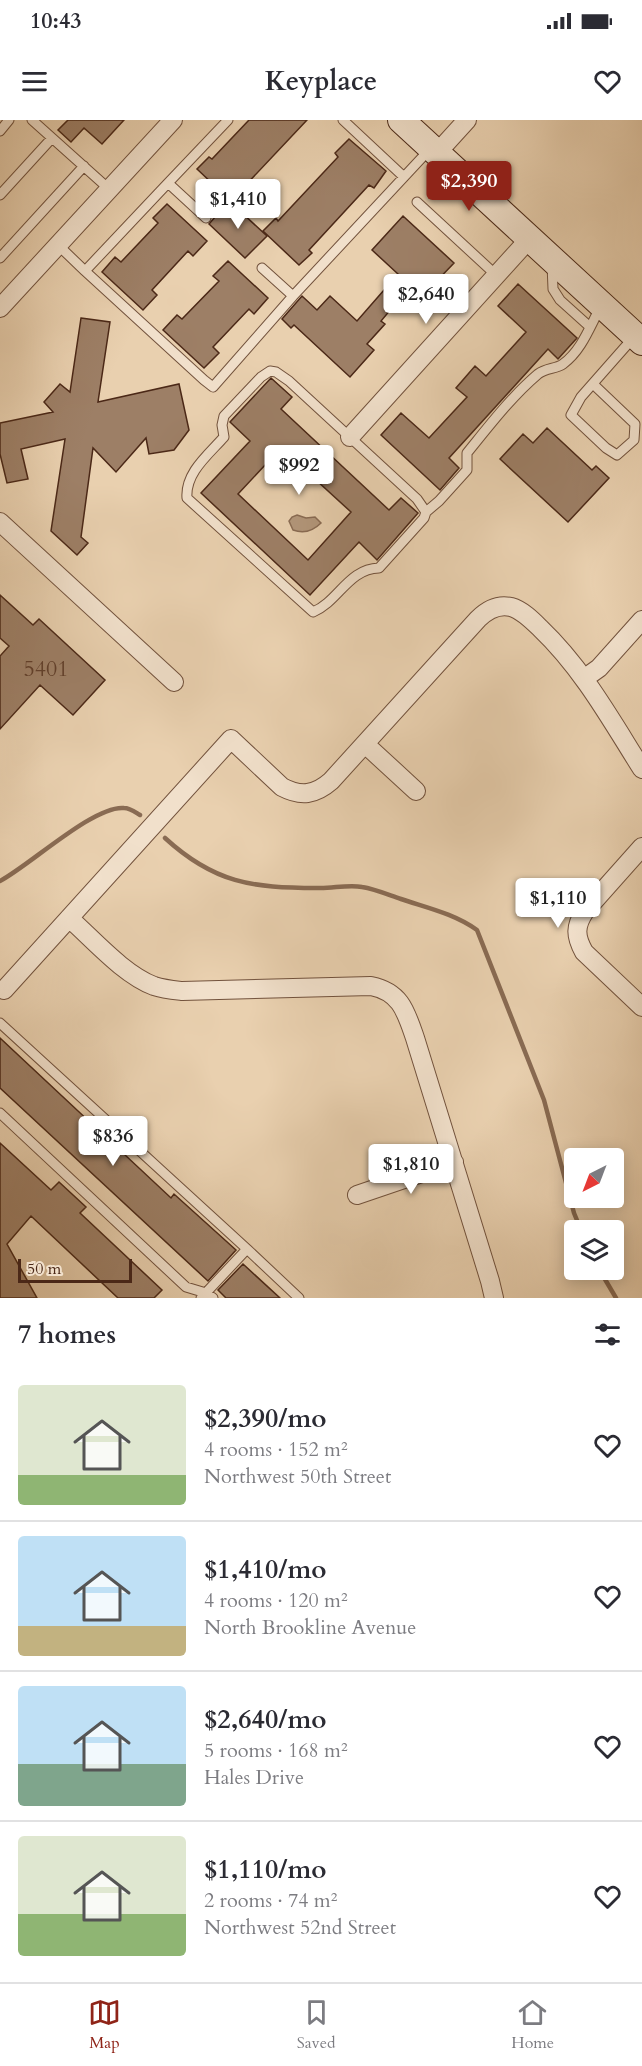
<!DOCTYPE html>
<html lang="en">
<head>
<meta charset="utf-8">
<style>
	:root { --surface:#fff; --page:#f2f2f3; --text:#2b2b33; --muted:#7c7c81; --line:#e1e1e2; --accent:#8f2418 }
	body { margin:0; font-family:Cardo,serif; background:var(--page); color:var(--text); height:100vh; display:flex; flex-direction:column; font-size:22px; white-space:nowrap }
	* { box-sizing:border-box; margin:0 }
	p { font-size:20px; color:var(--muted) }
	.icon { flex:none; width:33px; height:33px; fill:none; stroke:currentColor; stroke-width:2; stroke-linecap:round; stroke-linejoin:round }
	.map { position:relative; height:1178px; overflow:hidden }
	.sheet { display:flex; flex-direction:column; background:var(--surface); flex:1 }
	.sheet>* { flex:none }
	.needle { width:39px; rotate:222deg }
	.buttons { position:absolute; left:564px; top:1028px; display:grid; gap:12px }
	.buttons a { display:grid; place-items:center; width:60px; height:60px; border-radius:6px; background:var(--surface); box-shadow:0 3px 15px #0003; font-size:30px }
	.scale { position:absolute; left:18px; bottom:15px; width:114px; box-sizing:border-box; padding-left:6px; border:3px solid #4b2817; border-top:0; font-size:16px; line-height:21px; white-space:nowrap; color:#4b2817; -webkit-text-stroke:4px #f1e0cb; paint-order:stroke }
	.price { position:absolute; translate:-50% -51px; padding:0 14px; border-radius:6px; background:#fff; color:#222; font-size:20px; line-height:39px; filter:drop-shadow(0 2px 3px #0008) }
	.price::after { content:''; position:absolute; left:50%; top:36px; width:18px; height:14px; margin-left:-9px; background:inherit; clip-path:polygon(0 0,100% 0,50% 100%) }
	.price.selected { background:var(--accent); color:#fff }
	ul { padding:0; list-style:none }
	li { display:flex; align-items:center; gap:18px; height:150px; padding:0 18px }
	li+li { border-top:2px solid var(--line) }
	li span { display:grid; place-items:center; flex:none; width:168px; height:120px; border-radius:6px; color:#555 }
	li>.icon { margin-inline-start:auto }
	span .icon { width:72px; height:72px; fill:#fffc; stroke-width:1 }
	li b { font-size:26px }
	h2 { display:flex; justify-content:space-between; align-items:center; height:72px; padding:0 18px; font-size:26px }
	.status { display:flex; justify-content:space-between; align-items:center; height:42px; padding:0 30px; background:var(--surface); direction:ltr }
	.status svg { height:16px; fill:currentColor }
	header { display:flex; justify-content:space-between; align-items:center; height:78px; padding:0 18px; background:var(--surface); font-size:27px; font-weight:800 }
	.tabs { display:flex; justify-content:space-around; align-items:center; height:84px; border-top:2px solid var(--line); background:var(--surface); font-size:16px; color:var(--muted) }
	.tabs a { display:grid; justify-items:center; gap:3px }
	.tabs .selected { color:var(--accent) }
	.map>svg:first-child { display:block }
	.water { fill:#b3977b; stroke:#896b53; stroke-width:1.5 }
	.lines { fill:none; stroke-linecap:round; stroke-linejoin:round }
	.stream { stroke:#896b53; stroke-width:4.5 }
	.building { fill:#9d7f66; stroke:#4b2817; stroke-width:1.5; fill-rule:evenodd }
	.service-casing { stroke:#72523d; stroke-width:11 }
	.minor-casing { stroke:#72523d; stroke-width:20 }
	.secondary-casing { stroke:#4b2817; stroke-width:28 }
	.service { stroke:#f1e0cb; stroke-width:9 }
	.minor { stroke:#f1e0cb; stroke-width:18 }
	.secondary { stroke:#f1e0cb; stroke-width:26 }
	.labels { text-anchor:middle; stroke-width:5; stroke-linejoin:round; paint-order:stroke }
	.number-label { font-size:22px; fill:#603e2b }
</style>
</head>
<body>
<div class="status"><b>10:43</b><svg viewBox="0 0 49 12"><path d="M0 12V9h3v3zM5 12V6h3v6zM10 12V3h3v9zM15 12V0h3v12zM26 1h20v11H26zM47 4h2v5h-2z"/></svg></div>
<header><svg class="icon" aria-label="menu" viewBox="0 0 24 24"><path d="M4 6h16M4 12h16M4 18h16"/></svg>Keyplace<svg class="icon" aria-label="heart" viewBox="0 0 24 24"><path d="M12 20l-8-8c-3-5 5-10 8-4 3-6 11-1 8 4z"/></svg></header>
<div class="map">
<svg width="642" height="1178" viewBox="0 0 642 1178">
	<rect width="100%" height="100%" fill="#e9d0af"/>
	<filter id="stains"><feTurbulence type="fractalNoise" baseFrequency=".00333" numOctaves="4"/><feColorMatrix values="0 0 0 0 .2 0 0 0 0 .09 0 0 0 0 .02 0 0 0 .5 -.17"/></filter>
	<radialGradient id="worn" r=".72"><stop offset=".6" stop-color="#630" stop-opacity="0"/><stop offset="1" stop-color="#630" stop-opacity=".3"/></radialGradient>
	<path class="water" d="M 263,71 L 269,74 L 272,72 L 275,75 L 273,77 L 277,83 L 276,86 L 271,88 L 264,86 L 262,93 L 254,97 L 250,93 L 255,84 L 261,81 L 258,78 L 259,72 Z
		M 297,395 L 306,398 L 315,397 L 321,403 C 313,411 304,414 293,410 L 289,401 L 292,397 Z"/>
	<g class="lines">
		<path class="stream" d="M 165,718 C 214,763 252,768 317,768 C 331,769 348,764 362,767 C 375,769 389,775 401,779 C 428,788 455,794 477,810 L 544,980 L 574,1093 L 581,1110
			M 0,761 C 29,746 94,685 124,688 C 130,688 135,692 140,695
			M 599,1149 L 616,1178"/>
	</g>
	<path class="building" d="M 68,0 L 124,0 L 102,24 L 84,8 L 71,22 L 58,10 Z
		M 249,0 L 307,0 L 242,69 L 244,71 L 233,83 L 197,49 L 209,37 L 212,39 Z
		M 349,19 L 386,51 L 374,68 L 369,65 L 309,130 L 312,133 L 299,145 L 263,111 L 276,98 L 278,101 L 338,37 L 335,33 Z
		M 229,81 L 267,116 L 245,138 L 209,104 Z
		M 167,84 L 207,121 L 193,136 L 188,131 L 152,170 L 157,175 L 143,190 L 102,152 L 115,137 L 121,142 L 158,103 L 153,98 Z
		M 403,96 L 454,143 L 430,168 L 422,161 L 405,181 L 401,177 L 381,201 L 385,204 L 367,224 L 374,230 L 350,257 L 294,205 L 291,208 L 282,199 L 302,176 L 317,190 L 330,176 L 357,201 L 398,154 L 372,130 Z
		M 228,141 L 268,178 L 254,194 L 249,189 L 213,227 L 219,233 L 204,248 L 163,210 L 177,195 L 182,199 L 219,161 L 213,156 Z
		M 518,164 L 577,218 L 558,239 L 548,229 L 449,338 L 459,348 L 440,370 L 381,315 L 401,293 L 429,318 L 467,277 L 456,268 L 475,246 L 486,256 L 526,212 L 498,186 Z
		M 81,198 L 110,202 L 98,282 L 179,264 L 189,310 L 174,330 L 149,334 L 146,318 L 116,352 L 93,328 L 81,417 L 88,423 L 77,435 L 51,411 L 65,319 L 21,329 L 28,359 L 7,363 L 0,334 L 0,303 L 53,292 L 44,282 L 60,264 L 70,272 Z
		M 271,258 L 292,277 L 281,289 L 389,390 L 401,378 L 418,393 L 377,440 L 359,422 L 310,475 L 201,373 L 250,321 L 230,302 ZM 281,328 L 351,392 L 308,440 L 238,374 Z
		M 547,308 L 592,350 L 596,346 L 609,358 L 568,402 L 500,339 L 523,314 L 533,323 Z
		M 0,475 L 33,505 L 39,499 L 105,560 L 73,595 L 40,565 L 0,609 L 0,536 L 9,526 L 0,518 Z
		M 0,918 L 171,1078 L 174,1074 L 236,1130 L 208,1161 L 0,968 Z
		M 0,1023 L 51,1070 L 59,1062 L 86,1087 L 80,1093 L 162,1170 L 154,1178 L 118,1178 L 31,1096 L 7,1124 L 37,1178 L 0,1178 Z
		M 243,1144 L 280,1178 L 226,1178 L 218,1170 Z"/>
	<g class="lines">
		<g class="service-casing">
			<path id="service" d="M 32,0 L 109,69
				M 343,0 L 404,57
				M 0,11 L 9,0
				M 168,63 L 85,151 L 204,260 L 213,267 L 293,176
				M 0,75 L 52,18
				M 417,82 L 496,155
				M 206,98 L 168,63 L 228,0
				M 58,125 L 85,151
				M 0,138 L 84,46
				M 552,144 L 553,169 L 560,180 L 590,207
				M 262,148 L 293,176 L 430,29
				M 270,251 L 276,252 L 289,261 L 417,379 L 426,392 L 424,398 L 379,448 C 348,449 339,481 313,492 L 187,378 C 185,353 208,335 224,317 L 222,305 L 224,296 L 261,257 Z
				M 593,264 L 635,304 L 634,320 L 617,335 L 606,328 L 571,295 L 581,277 L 633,218
				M 426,392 L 439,381 L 467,350 L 467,333 C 489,306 511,277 538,254 C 546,248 556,249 563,244 C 582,230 590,206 601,186
				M 0,903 L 247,1129 L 201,1178
				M 0,993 L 186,1167 L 206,1173 L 213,1178
				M 247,1129 L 299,1178"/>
		</g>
		<g class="minor-casing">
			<path id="minor" d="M 437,33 L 467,0
				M 0,188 L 173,0
				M 350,317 L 530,118
				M 0,402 L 174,562
				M 585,558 L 599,548 L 642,500
				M 365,624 L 416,671
				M 642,727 L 585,791 C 575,806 575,816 584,832 L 642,887
				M 69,798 C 94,820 123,854 154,866 C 163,869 173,870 182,871 L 371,866 C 401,872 406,892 415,918 L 490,1161 L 494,1178
				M 4,870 L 231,619 L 282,667 C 301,677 315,675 331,661 L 478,499 C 487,490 498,484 511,487 C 522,490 532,500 540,508 C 583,549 611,600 642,649
				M 357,1075 L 454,1042"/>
		</g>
		<g class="secondary-casing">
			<path id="secondary" d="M 401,0 L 642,222"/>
		</g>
		<use href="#service" class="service"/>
		<use href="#minor" class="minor"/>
		<use href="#secondary" class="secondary"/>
	</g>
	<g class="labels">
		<g class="number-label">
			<text x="46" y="556">5401</text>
		</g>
	</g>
	<rect width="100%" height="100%" filter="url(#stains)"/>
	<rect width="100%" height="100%" fill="url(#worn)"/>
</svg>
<div class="buttons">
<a><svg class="needle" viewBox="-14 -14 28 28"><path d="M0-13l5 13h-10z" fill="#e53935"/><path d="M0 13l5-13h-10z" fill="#7c7c81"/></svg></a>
<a><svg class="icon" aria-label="layers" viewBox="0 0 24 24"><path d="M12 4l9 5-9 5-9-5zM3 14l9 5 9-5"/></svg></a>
</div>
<div class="scale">50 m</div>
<b class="price selected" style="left:469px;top:92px">$2,390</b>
<b class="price" style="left:238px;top:110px">$1,410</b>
<b class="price" style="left:426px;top:205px">$2,640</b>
<b class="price" style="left:299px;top:376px">$992</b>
<b class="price" style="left:558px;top:809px">$1,110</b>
<b class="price" style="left:113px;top:1047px">$836</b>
<b class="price" style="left:411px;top:1075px">$1,810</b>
</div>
<section class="sheet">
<h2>7 homes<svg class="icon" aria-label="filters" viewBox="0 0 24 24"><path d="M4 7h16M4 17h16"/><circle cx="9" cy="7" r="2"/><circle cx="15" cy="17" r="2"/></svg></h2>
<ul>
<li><span style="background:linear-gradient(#dfe7d0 75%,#8fb573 0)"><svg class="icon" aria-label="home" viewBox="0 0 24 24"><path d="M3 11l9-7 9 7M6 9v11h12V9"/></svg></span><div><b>$2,390/mo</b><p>4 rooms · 152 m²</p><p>Northwest 50th Street</p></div><svg class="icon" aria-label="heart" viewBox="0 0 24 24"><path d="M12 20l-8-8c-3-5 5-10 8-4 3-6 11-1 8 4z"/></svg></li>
<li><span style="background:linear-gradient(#bfe0f5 75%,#c2b280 0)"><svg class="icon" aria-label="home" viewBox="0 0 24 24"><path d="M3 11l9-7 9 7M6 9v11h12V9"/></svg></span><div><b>$1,410/mo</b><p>4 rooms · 120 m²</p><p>North Brookline Avenue</p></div><svg class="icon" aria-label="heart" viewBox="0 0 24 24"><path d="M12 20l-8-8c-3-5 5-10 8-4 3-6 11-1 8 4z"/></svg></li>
<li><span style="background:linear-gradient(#bfe0f5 65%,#7fa58c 0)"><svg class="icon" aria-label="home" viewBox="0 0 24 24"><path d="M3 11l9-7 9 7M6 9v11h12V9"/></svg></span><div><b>$2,640/mo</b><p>5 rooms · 168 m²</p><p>Hales Drive</p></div><svg class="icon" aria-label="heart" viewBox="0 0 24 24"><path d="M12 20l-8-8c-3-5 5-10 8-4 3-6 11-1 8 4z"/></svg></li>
<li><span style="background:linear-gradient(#dfe7d0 65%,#8fb573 0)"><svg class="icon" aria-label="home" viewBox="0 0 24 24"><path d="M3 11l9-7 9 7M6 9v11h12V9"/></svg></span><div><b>$1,110/mo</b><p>2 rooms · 74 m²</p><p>Northwest 52nd Street</p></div><svg class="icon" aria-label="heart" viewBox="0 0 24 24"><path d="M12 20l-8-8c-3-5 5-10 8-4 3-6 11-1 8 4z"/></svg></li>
</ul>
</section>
<nav class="tabs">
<a class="selected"><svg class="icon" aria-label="map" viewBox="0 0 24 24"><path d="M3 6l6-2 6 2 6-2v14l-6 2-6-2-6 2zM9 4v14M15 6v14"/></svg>Map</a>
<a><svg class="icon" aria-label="saved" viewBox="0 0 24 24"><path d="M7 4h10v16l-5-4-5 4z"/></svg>Saved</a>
<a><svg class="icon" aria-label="home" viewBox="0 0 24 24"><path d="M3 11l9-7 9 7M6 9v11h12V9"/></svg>Home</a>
</nav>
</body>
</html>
